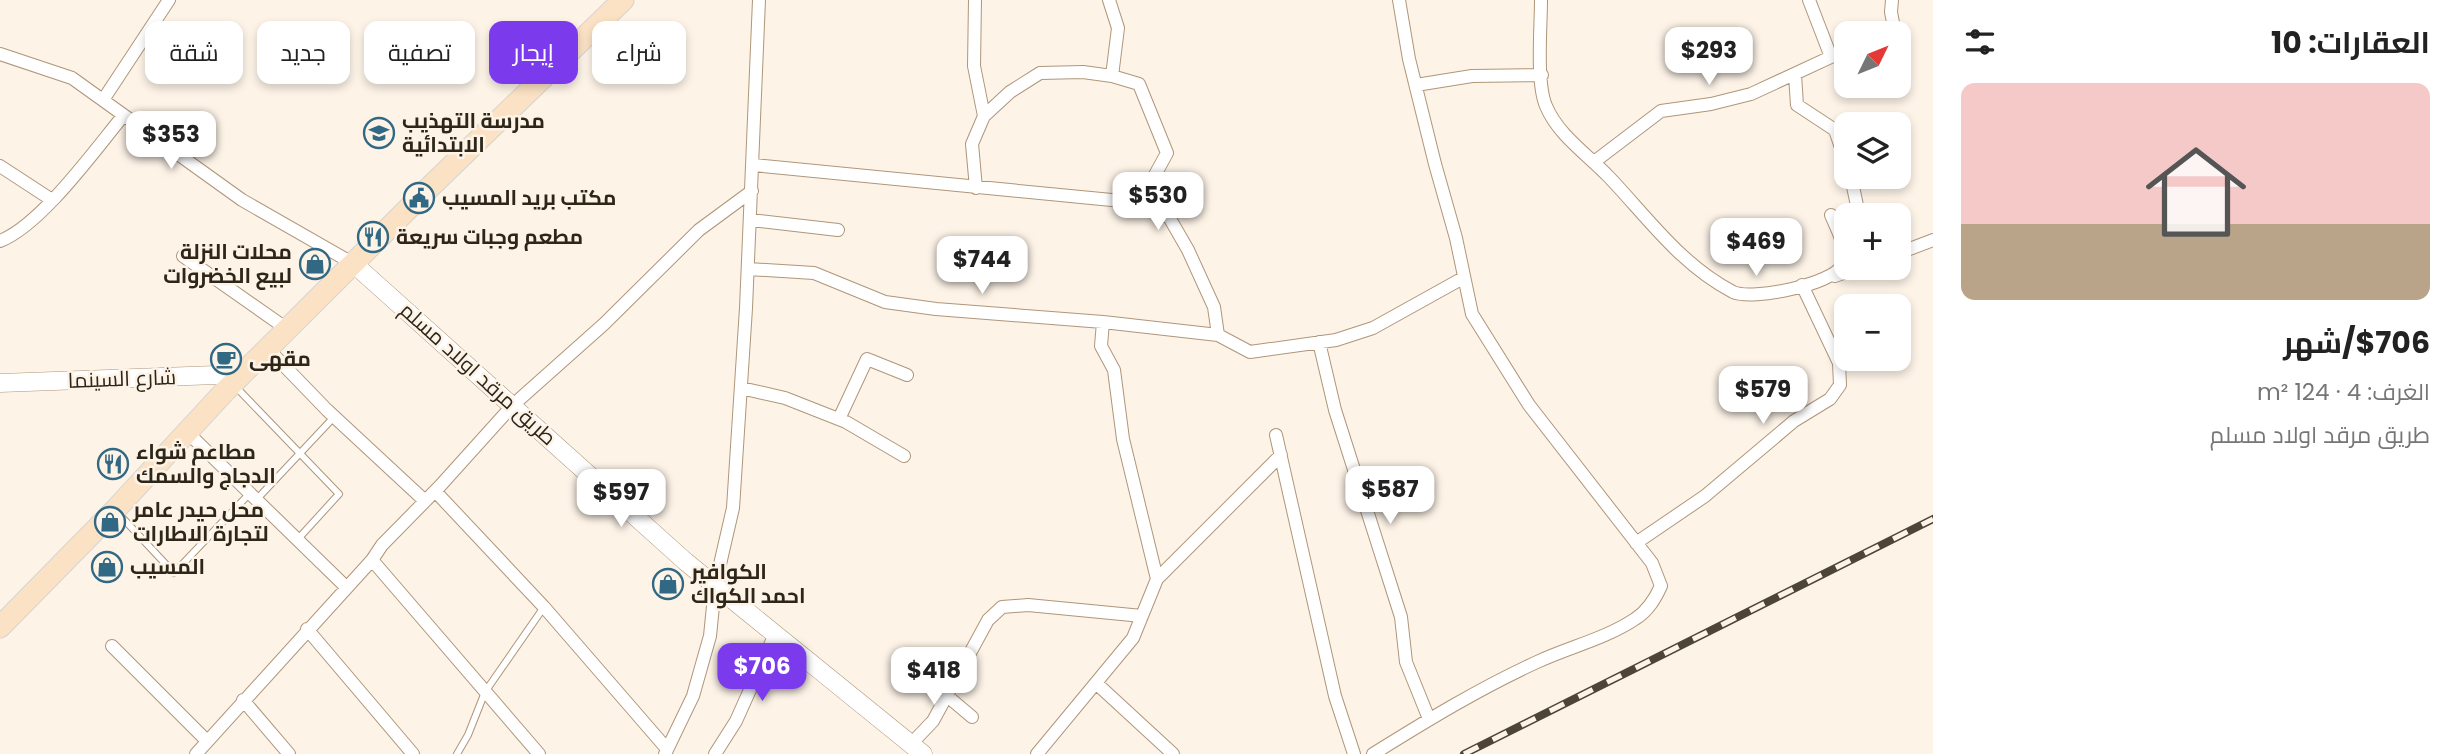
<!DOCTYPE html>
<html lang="ar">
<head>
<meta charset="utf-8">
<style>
	:root { --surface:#fff; --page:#f6f6f6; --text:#222; --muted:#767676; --line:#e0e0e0; --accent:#7c3aed }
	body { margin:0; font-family:Poppins,Cairo,sans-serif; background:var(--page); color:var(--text); direction:rtl; height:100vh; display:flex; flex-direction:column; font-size:26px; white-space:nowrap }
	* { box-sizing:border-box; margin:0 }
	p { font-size:23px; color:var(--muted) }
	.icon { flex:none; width:38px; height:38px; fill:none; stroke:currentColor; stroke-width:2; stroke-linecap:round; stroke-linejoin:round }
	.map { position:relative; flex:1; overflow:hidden; direction:ltr }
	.drawer { display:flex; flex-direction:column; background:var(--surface); width:525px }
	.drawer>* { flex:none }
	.top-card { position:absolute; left:21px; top:21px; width:665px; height:63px; direction:rtl; display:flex; gap:14px }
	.needle { width:46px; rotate:47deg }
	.buttons { position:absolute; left:1834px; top:21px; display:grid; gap:14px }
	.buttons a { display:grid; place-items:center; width:77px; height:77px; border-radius:14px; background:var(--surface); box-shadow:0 4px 10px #0003; font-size:35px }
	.price { position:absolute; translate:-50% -60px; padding:0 16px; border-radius:14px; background:#fff; color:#222; font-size:23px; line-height:46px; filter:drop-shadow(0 2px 4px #0008) }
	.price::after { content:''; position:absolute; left:50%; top:42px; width:21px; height:16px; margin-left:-10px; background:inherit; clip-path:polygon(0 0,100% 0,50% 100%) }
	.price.on { background:var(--accent); color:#fff }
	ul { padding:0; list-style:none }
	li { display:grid; align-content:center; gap:14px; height:371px; padding:0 28px }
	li+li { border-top:2px solid var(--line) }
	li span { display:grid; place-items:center; height:217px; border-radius:14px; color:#555 }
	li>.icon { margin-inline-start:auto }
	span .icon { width:126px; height:126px; fill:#fffc; stroke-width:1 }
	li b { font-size:30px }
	h2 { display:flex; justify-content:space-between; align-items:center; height:84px; padding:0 28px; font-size:30px }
	.tag { padding:0 24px; border-radius:14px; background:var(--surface); box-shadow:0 4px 10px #0003; font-size:24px; line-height:63px }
	.tag.on { background:var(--accent); color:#fff }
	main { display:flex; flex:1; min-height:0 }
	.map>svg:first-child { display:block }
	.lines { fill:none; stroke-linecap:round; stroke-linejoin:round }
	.lane-casing { stroke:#af967a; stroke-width:8 }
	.street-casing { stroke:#af967a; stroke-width:14 }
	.secondary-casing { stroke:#af967a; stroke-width:19 }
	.primary-casing { stroke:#d5d4d1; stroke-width:23 }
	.lane { stroke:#fff; stroke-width:6 }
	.street { stroke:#fff; stroke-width:12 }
	.secondary { stroke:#fff; stroke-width:18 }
	.primary { stroke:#fbe2c4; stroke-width:21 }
	.rail-casing { stroke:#4e4539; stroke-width:8 }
	.rail { stroke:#fdf3e7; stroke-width:5; stroke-dasharray:16; stroke-linecap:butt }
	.labels { text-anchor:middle; stroke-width:5; stroke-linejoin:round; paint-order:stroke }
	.poi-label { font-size:21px; font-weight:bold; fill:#2f261a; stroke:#fdf3e7; text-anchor:start }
	.street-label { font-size:21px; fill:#2f261a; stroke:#fdf3e7 }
</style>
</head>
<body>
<main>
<section class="drawer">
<h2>العقارات: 10<svg class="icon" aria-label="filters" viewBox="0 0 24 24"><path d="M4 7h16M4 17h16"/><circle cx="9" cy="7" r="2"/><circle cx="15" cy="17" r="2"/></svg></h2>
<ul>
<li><span style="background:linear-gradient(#f6c9c9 65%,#b9a48a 0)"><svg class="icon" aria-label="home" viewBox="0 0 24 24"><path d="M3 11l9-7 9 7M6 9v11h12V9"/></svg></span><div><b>$706/شهر</b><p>الغرف: 4 · 124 m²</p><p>طريق مرقد اولاد مسلم</p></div></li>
</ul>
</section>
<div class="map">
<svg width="1933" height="754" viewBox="0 0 1933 754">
	<rect width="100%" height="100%" fill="#fdf3e7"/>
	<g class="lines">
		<g class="lane-casing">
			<path id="lane" d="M 234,385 L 339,494 L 298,539
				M 257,499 L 335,416
				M 117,512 L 174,573 L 250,493
				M 457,754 L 468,735 L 485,692 L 544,607"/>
		</g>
		<g class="street-casing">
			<path id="street" d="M 975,0 L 974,66 L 984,116
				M 1109,0 L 1118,28 L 1112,76
				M 1541,0 C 1541,27 1536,83 1546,106 C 1558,135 1587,154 1609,177 C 1648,218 1681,265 1733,292 C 1752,301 1834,284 1842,265 C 1849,249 1837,230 1831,215
				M 1809,0 L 1831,57
				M 1892,0 L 1891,12 L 1895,33
				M 0,54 L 72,78 L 242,200 L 354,264
				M 1795,75 L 1797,105 L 1835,130 L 1846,162
				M 1416,85 L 1472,76 L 1542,75
				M 103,100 L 169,0
				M 1594,162 L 1661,111 L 1711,104 L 1751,94 L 1846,50
				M 753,165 L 1122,201 L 1169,217 L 1188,250 L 1214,307 L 1218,335 L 1250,352 L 1336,340 L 1373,328 L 1463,278
				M 0,166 L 52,200
				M 1851,177 L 1859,215
				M 976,188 L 972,144 L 984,116 L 1010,92 L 1040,73 L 1083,72 L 1112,76 L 1139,84 L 1167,153 L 1138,206
				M 751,220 L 838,230
				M 0,241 C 41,225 94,151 123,116
				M 1899,253 L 1933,240
				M 183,256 L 287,329
				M 748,269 L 814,273 L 885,302 L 936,309 L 1103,322 L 1218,335
				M 1835,276 L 1858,268
				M 1103,322 L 1101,346 L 1114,370 L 1123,439 L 1157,579
				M 1319,342 L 1335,410 L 1401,617 L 1406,662 L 1429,719
				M 268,349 L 327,410 L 425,501
				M 741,388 L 785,398 L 846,422 L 904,456
				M 839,419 L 867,359 L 907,375
				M 186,431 L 346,587
				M 1276,435 L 1335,696 L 1354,754
				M 435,491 L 544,607 L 667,749
				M 1636,543 L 1705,496 L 1794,421 L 1830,399 L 1840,385 L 1839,363 L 1802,285
				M 372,560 L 539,754
				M 307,629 L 413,754
				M 112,646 L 207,741
				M 909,676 L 946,695 L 972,717
				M 1096,683 L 1173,754
				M 243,700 L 289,754
				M 911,744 L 933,721 L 988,620 L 1002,607 L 1028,605 L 1142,616
				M 196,754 L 372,560 L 382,545 L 440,486 L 513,405 L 604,324 L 699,230 L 752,191
				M 665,754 L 693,696 L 704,657 L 710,636 L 715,586 L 733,508 L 746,308 L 759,0
				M 715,754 L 736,721 L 775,634
				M 1037,754 L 1133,638 L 1157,579 L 1281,455
				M 1373,754 C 1426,721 1480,688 1537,662 C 1569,647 1605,639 1635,619 C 1648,611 1655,599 1661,586 L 1652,563 L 1529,405 L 1472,314 L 1456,238 L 1435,164 L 1409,59 L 1399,0"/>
		</g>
		<g class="secondary-casing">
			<path id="secondary" d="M 354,264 L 686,562 L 923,754
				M 0,383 L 243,374"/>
		</g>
		<g class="primary-casing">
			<path id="primary" d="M 0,627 L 115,510 L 226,390 L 431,186 L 623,0"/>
		</g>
		<use href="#lane" class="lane"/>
		<use href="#street" class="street"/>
		<use href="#secondary" class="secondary"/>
		<use href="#primary" class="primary"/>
		<g class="rail-casing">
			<path id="rail" d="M 1464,754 L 1933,519"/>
		</g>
		<use href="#rail" class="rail"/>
	</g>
	<defs>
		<g id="school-ring" transform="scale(1.575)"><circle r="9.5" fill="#fdf3e7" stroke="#316883" stroke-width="1.5"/><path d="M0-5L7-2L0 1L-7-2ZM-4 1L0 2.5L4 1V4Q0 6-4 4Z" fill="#316883"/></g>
		<g id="civic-ring" transform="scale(1.575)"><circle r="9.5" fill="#fdf3e7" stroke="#316883" stroke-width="1.5"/><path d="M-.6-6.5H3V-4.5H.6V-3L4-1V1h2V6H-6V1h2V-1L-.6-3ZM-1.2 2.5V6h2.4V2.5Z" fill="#316883"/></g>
		<g id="restaurant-ring" transform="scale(1.575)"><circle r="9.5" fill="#fdf3e7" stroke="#316883" stroke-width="1.5"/><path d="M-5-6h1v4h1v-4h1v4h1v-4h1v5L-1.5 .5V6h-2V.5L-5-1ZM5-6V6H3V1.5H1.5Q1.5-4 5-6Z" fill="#316883"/></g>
		<g id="shop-ring" transform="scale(1.575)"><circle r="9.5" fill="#fdf3e7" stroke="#316883" stroke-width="1.5"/><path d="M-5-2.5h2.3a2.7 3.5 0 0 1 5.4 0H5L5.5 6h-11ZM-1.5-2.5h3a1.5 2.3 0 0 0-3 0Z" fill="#316883"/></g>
		<g id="cafe-ring" transform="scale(1.575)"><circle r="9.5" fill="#fdf3e7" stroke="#316883" stroke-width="1.5"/><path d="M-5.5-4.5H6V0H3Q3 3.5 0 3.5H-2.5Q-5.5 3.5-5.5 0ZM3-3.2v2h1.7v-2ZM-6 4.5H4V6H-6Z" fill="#316883"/></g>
	</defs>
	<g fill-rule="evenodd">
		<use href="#school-ring" x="379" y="133"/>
		<use href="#civic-ring" x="419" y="198"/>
		<use href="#restaurant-ring" x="373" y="237"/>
		<use href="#shop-ring" x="315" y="264"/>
		<use href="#cafe-ring" x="226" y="359"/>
		<use href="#restaurant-ring" x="113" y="464"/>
		<use href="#shop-ring" x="110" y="522"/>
		<use href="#shop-ring" x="107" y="567"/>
		<use href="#shop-ring" x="668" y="584"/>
	</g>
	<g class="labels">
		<g class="poi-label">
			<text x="402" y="128">مدرسة التهذيب<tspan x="402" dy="24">الابتدائية</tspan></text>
			<text x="442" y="205">مكتب بريد المسيب</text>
			<text x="396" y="244">مطعم وجبات سريعة</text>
			<text x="292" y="259" text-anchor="end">محلات النزلة<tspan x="292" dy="24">لبيع الخضروات</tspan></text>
			<text x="249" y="366">مقهى</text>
			<text x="136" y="459">مطاعم شواء<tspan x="136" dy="24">الدجاج والسمك</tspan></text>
			<text x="133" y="517">محل حيدر عامر<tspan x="133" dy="24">لتجارة الاطارات</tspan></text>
			<text x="130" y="574">المسيب</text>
			<text x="691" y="579">الكوافير<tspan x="691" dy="24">احمد الكواك</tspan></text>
		</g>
		<g class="street-label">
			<text transform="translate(478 374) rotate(42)" y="7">طريق مرقد اولاد مسلم</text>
			<text transform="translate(122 379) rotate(-2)" y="7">شارع السينما</text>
		</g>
	</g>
</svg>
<div class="buttons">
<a><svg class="needle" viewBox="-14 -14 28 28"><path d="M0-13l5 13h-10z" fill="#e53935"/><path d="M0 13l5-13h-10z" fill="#767676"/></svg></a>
<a><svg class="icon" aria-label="layers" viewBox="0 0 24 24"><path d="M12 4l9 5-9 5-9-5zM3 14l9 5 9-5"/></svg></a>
<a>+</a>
<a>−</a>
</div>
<b class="price" style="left:1709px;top:87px">$293</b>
<b class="price" style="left:171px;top:171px">$353</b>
<b class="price" style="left:1158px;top:232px">$530</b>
<b class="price" style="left:1756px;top:278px">$469</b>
<b class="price" style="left:982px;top:296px">$744</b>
<b class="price" style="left:1763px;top:426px">$579</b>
<b class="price" style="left:1390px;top:526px">$587</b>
<b class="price" style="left:621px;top:529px">$597</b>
<b class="price on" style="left:762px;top:703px">$706</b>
<b class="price" style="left:934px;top:707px">$418</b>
<div class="top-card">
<a class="tag">شراء</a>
<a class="tag on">إيجار</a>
<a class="tag">تصفية</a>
<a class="tag">جديد</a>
<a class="tag">شقة</a>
</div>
</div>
</main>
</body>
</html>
